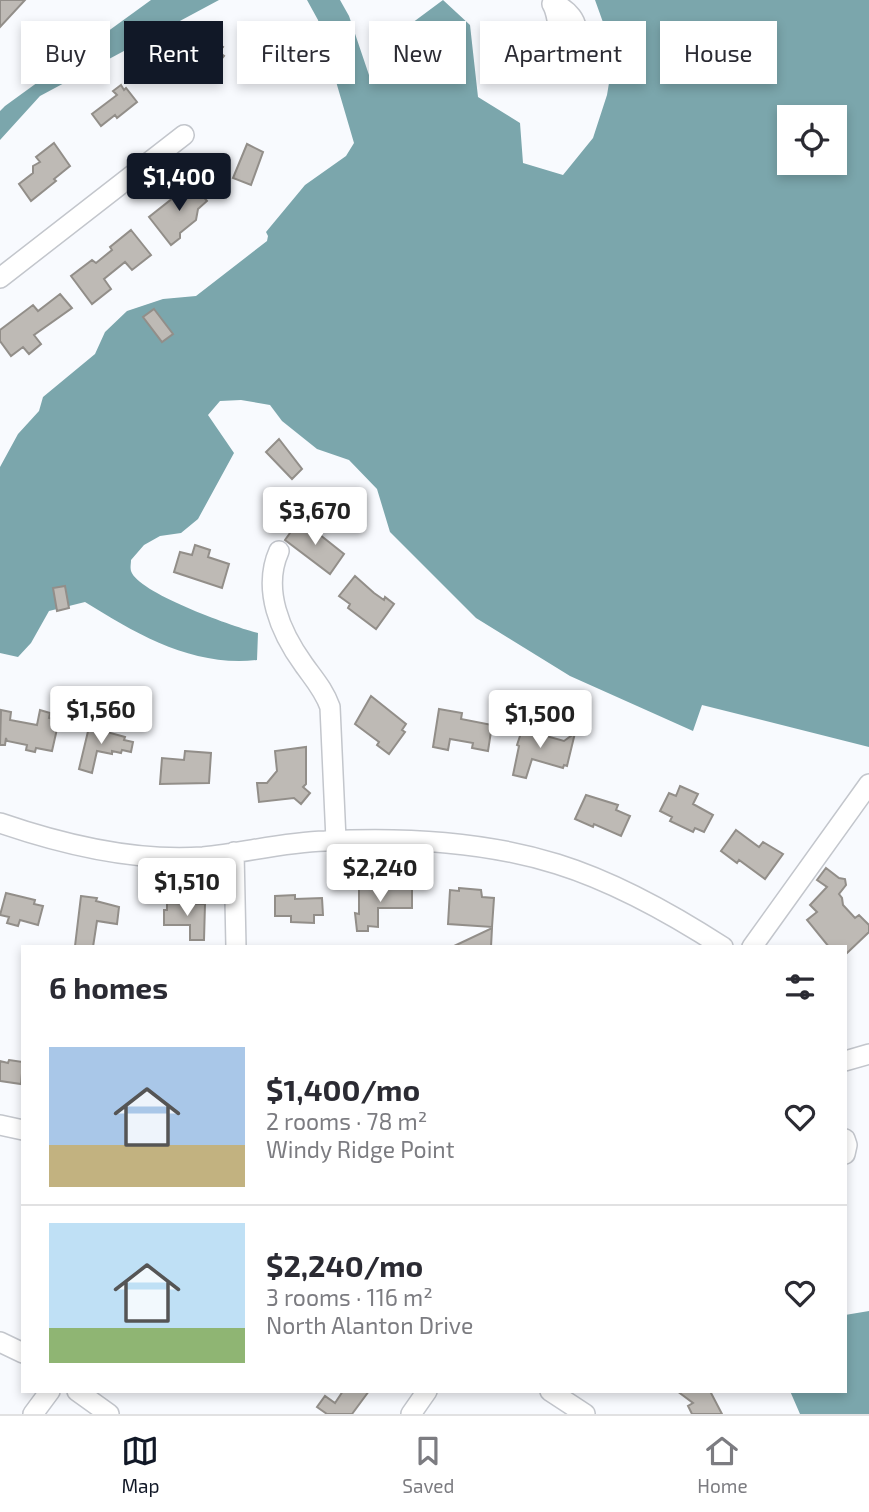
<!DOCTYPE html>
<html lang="en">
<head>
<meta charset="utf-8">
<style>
	:root { --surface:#fff; --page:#f7f7f7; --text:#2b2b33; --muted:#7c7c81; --line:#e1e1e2; --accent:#111827 }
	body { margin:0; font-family:"Exo 2",sans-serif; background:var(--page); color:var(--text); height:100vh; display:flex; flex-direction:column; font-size:26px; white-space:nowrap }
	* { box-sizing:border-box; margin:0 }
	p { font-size:23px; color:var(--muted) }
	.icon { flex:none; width:38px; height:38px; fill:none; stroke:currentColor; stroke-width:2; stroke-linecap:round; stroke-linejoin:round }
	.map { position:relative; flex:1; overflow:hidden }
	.panel { position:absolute; left:21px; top:945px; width:826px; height:448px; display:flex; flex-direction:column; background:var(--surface); border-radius:0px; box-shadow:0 4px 10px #0003 }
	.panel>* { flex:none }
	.guide { position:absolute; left:21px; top:21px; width:828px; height:63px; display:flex; gap:14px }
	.controls { position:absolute; left:777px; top:105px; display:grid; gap:14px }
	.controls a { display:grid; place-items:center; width:70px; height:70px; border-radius:0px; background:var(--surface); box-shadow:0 4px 10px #0003; font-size:35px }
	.price { position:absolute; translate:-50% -60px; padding:0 16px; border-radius:7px; background:#fff; color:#222; font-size:23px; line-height:46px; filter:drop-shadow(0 2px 4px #0008) }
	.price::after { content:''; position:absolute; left:50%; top:42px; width:21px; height:16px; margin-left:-10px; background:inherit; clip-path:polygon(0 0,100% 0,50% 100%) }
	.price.active { background:var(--accent); color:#fff }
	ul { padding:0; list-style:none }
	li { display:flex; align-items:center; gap:21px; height:175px; padding:0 28px }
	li+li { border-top:2px solid var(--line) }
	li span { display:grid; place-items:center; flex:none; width:196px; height:140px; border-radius:0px; color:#555 }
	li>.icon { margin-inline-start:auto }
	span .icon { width:84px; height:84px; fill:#fffc; stroke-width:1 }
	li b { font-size:30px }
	h2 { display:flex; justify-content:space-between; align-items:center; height:84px; padding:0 28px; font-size:30px }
	.pill { padding:0 24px; border-radius:0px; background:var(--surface); box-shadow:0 4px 10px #0003; font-size:24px; line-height:63px }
	.pill.active { background:var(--accent); color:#fff }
	.menu { display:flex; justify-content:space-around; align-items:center; height:98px; border-top:2px solid var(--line); background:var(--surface); font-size:19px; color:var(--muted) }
	.menu a { display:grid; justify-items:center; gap:4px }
	.menu .active { color:var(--accent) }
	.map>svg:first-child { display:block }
	.water { fill:#7ba6ac; fill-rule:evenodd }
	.building { fill:#bebab5; stroke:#928e89; stroke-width:2 }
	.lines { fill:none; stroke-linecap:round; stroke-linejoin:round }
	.minor-casing { stroke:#c3c6cc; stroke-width:22 }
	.minor { stroke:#fff; stroke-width:19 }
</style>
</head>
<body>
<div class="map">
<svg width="869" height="1414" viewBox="0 0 869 1414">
	<rect width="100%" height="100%" fill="#f8fafe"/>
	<path class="water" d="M 151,0 L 219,0 L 40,96 L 0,140 L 0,111 L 5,106 Z
		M 307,0 L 340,0 L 349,16 L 369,75 L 403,50 L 412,23 L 443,0 L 470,25 L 478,97 L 520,123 L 523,163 L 563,175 L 593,138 L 607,95 L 614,53 L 595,0 L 869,0 L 869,747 L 702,705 L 693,731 L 570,676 L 476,618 L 390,532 L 377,489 L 349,460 L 317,449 L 282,421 L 270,405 L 241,400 L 220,401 L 208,415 L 234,453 L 198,519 L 181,533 L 160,536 L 144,545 L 131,560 C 131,564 130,567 131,571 C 138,593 234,627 258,633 L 257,660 C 193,667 138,635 85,602 L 49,611 L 31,643 L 18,657 L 0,653 L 0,467 L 18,434 L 39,411 L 43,397 L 95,354 L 105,332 L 127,311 L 163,299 L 196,296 L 267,241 L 268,236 L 266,232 L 305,185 L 346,156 L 354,143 L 318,20 ZM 789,117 L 835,117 L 835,163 L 789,163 Z
		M 869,1311 L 869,1414 L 800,1414 L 790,1391 L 845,1391 L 845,1315 Z"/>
	<path class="building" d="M 0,0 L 25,0 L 0,27 Z
		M 201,25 L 221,41 L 219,44 L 223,47 L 219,52 L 224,56 L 203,82 L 191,72 L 200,61 L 184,47 Z
		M 278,26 L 291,42 L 290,46 L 304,63 L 293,73 L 289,69 L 276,81 L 267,70 L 271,66 L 265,59 L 268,56 L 265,52 L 268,50 L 263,43 Z
		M 121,85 L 124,90 L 126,88 L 137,102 L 117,118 L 115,115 L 101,126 L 92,114 L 117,95 L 113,91 Z
		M 54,143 L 70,166 L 54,179 L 56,181 L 31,201 L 19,184 L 33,173 L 33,166 L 40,162 L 36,157 Z
		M 247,144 L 263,152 L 251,185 L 233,178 Z
		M 192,183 L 207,201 L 198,209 L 196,220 L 180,233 L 180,238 L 171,245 L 149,217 Z
		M 131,230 L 151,255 L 132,270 L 125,262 L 104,279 L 111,289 L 92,304 L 71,276 L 92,260 L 96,263 L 112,250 L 110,247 Z
		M 60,294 L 72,308 L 34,335 L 41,344 L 29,354 L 23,347 L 11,356 L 0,341 L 0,330 L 33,305 L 38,311 Z
		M 154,309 L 173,334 L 162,342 L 143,317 Z
		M 279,439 L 302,469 L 292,479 L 266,452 Z
		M 300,519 L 344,554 L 330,574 L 285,540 Z
		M 195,545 L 210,550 L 208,557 L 229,564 L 222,588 L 174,572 L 180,552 L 192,555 Z
		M 355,576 L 374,593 L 384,600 L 385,597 L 394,604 L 376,629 L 348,608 L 350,604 L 339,596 Z
		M 65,586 L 69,608 L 57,611 L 53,588 Z
		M 371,696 L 406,724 L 402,730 L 405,732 L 389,754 L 377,745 L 379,742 L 355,724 Z
		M 439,709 L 462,713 L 461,719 L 492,725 L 488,751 L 472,748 L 473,743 L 450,739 L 448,750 L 433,747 Z
		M 1,710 L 11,712 L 10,720 L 37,725 L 40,710 L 50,713 L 49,718 L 59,720 L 52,751 L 36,748 L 35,752 L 26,750 L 27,745 L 7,741 L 6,738 L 5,745 L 0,745 Z
		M 90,723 L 99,725 L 103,731 L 125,737 L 124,740 L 133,742 L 131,752 L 122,750 L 121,753 L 112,751 L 112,754 L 97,751 L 92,773 L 79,769 Z
		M 527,723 L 530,728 L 540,730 L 539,734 L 564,741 L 575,733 L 567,766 L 564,765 L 563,768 L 532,759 L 526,778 L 513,775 L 519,746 L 517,745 L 521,733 L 518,729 Z
		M 306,747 L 306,784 L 303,787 L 310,793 L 301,804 L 294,798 L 259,802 L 257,783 L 267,783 L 277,771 L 275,751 Z
		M 185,751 L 211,753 L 209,783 L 160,784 L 162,758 L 184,760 Z
		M 680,786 L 698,794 L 693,804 L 713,815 L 704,832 L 695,828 L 693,832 L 670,821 L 672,817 L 660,811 L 669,793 L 676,796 Z
		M 586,795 L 618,805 L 616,810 L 630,816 L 621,836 L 594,824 L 593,827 L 575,819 Z
		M 736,830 L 759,847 L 763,842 L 783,854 L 765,879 L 739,860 L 737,863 L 721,851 Z
		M 826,868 L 839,878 L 845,879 L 846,885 L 839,894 L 842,898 L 843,905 L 855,918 L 859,915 L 869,925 L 869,932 L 845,955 L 845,947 L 829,947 L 807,920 L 817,912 L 810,905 L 827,887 L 817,880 Z
		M 376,888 L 412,888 L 412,908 L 378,908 L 378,927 L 368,926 L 368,931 L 357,931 L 355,913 L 359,914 L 359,889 Z
		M 459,888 L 481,890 L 482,897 L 494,898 L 492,927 L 448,924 L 450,890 L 459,891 Z
		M 6,893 L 35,900 L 34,904 L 43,906 L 38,925 L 20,920 L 18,926 L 7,923 L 9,917 L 0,915 Z
		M 295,895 L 295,899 L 322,898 L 323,915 L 314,915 L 314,923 L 291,922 L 291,916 L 275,916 L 275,896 Z
		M 81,896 L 97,898 L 96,901 L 119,907 L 117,924 L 97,921 L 93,947 L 75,946 Z
		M 167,903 L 205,904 L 204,940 L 190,940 L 190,925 L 164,925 L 164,910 L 167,910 Z
		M 492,928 L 491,947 L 452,947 Z
		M 9,1060 L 23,1062 L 21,1084 L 0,1081 L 0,1061 L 8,1063 Z
		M 343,1391 L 369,1391 L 352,1414 L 327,1414 L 317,1407 L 325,1396 L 335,1403 Z
		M 677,1391 L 710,1391 L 722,1414 L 692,1414 L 688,1406 L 693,1403 Z"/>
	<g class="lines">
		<g class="minor-casing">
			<path id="minor" d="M 552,4 C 566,7 582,23 574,38 L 566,39 C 555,29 559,15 552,4 Z
				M 0,278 L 184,135
				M 279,551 C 262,589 280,632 304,665 C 314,679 324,690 330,707 L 336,840
				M 0,823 C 64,845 135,862 203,857 C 244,853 284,842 325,841 C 401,837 483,841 557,864 C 615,882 672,914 723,947
				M 234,852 L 236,947
				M 752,947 L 869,784
				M 845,1061 L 869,1054
				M 0,1125 L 23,1130
				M 845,1139 L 847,1145 L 845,1154
				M 0,1342 L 23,1353
				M 77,1391 L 109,1414
				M 550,1391 L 585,1414
				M 33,1414 L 50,1391
				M 411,1414 L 427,1391"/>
		</g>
		<use href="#minor" class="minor"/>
	</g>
</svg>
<div class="controls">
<a><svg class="icon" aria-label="locate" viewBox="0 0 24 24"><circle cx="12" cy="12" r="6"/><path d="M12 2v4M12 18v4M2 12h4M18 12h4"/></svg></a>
</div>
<b class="price active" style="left:179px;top:213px">$1,400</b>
<b class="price" style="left:315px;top:547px">$3,670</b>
<b class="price" style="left:101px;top:746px">$1,560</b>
<b class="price" style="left:540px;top:750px">$1,500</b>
<b class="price" style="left:380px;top:904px">$2,240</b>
<b class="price" style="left:187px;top:918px">$1,510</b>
<div class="guide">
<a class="pill">Buy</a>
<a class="pill active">Rent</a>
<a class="pill">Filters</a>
<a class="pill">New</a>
<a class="pill">Apartment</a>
<a class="pill">House</a>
</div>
<section class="panel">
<h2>6 homes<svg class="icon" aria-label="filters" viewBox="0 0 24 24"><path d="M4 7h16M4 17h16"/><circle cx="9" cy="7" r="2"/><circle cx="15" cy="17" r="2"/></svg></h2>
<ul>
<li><span style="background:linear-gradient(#a9c7e8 70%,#c2b280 0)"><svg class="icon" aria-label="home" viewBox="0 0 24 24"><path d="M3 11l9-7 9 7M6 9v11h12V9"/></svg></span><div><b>$1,400/mo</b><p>2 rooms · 78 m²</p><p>Windy Ridge Point</p></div><svg class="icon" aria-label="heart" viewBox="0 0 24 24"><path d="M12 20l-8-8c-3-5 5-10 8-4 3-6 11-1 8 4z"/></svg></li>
<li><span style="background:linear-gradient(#bfe0f5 75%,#8fb573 0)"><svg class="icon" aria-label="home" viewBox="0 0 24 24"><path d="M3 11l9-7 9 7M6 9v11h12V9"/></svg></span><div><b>$2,240/mo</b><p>3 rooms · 116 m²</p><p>North Alanton Drive</p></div><svg class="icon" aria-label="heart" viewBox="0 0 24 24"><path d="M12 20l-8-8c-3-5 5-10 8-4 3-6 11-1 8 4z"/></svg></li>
</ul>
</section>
</div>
<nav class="menu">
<a class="active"><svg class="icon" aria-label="map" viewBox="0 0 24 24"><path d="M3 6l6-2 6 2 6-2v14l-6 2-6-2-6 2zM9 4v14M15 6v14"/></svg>Map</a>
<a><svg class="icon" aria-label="saved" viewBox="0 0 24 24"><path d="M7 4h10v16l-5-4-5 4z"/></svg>Saved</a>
<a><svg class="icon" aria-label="home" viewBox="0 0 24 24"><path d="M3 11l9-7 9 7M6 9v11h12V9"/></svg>Home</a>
</nav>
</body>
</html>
